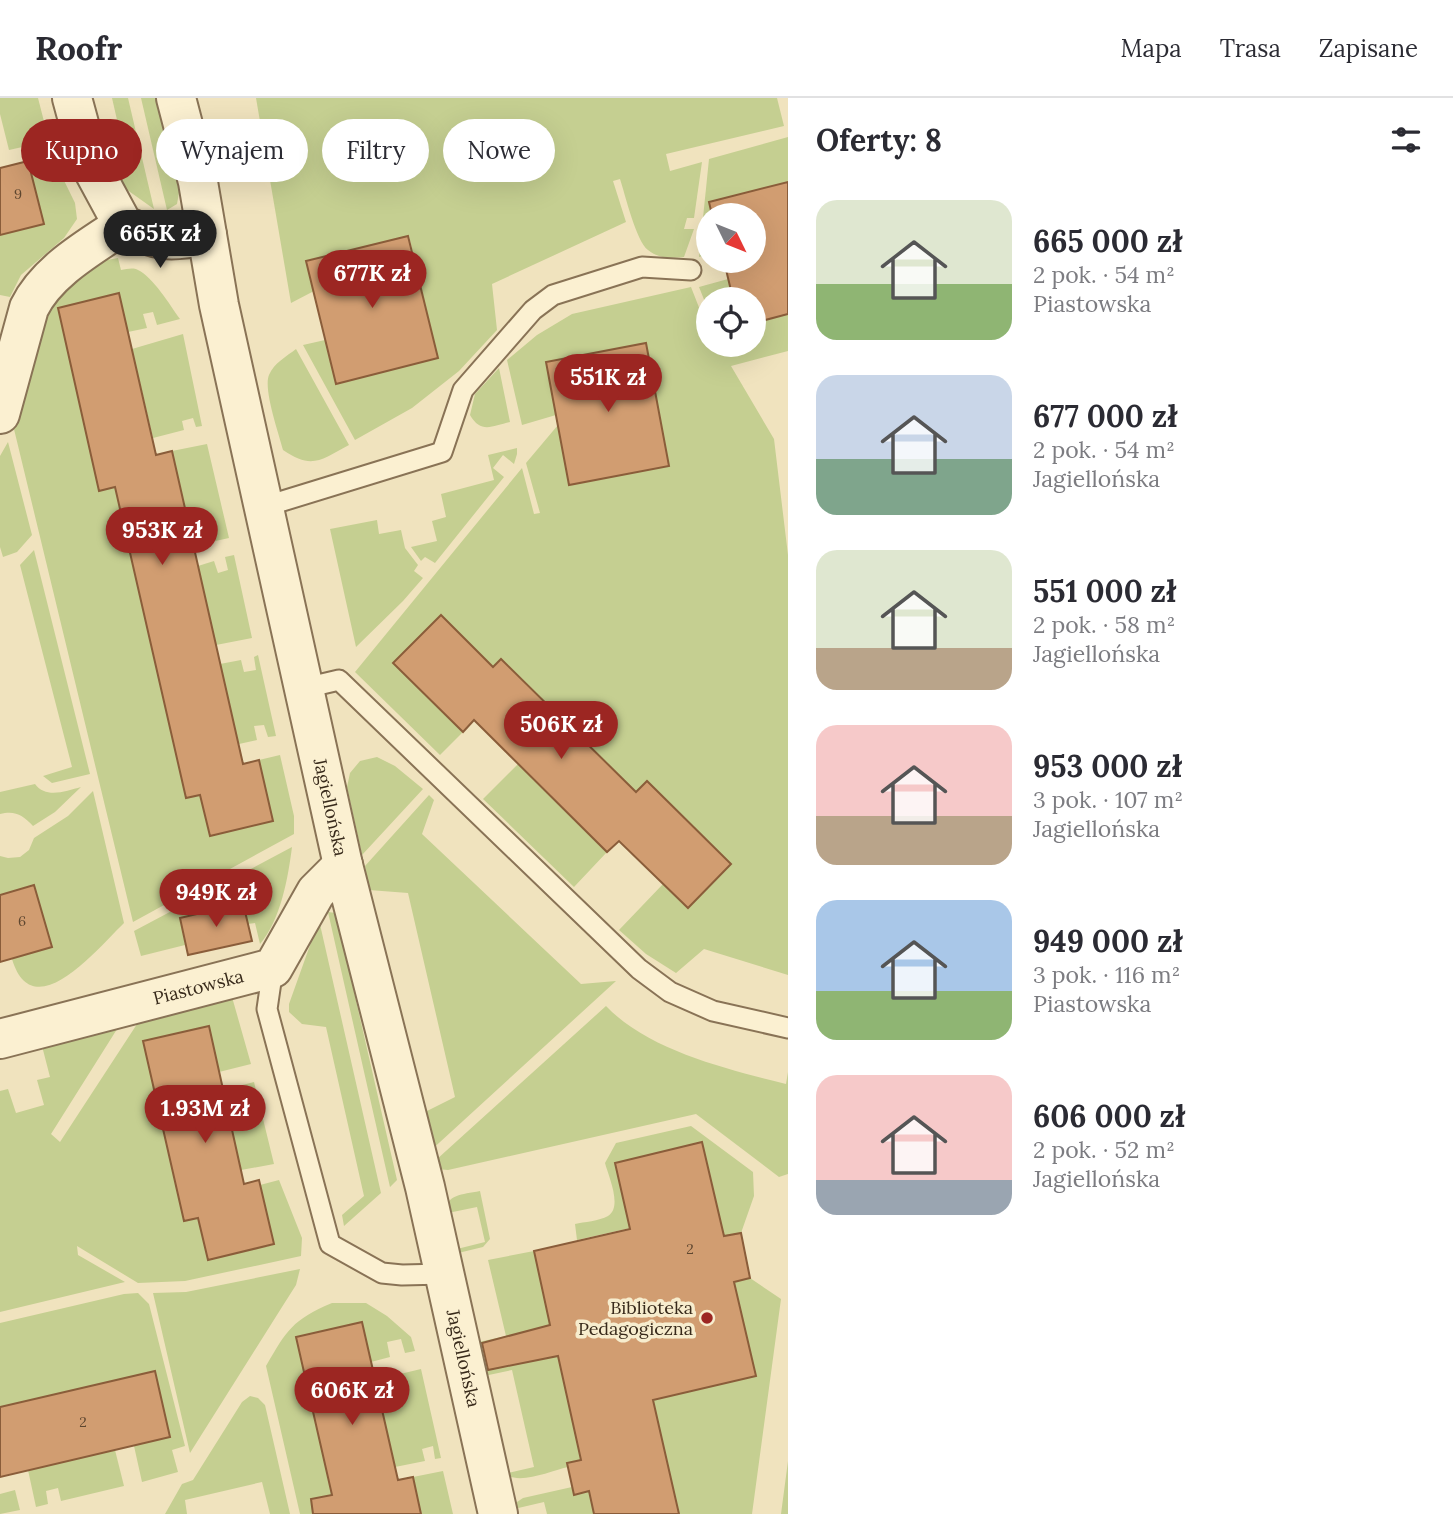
<!DOCTYPE html>
<html lang="pl">
<head>
<meta charset="utf-8">
<style>
	:root { --surface:#fff; --page:#f2f2f3; --text:#2b2b33; --muted:#7c7c81; --line:#e1e1e2; --accent:#9c2622 }
	body { margin:0; font-family:Lora,serif; background:var(--page); color:var(--text); height:100vh; display:flex; flex-direction:column; font-size:26px; white-space:nowrap }
	* { box-sizing:border-box; margin:0 }
	p { font-size:23px; color:var(--muted) }
	.icon { flex:none; width:38px; height:38px; fill:none; stroke:currentColor; stroke-width:2; stroke-linecap:round; stroke-linejoin:round }
	.map { position:relative; flex:1; overflow:hidden }
	.side { display:flex; flex-direction:column; background:var(--surface); width:665px }
	.side>* { flex:none }
	.top-card { position:absolute; left:21px; top:21px; width:662px; height:63px; display:flex; gap:14px }
	.needle { width:46px; rotate:133deg }
	.buttons { position:absolute; left:696px; top:105px; display:grid; gap:14px }
	.buttons a { display:grid; place-items:center; width:70px; height:70px; border-radius:50%; background:var(--surface); box-shadow:0 7px 28px #0002; font-size:35px }
	.price { position:absolute; translate:-50% -60px; padding:0 16px; border-radius:24px; background:var(--accent); color:#fff; font-size:23px; line-height:46px; filter:drop-shadow(0 2px 4px #0008) }
	.price::after { content:''; position:absolute; left:50%; top:42px; width:21px; height:16px; margin-left:-10px; background:inherit; clip-path:polygon(0 0,100% 0,50% 100%) }
	.price.current { background:#222; color:#fff }
	ul { padding:0; list-style:none }
	li { display:flex; align-items:center; gap:21px; height:175px; padding:0 28px }
	li span { display:grid; place-items:center; flex:none; width:196px; height:140px; border-radius:21px; color:#555 }
	li>.icon { margin-inline-start:auto }
	span .icon { width:84px; height:84px; fill:#fffc; stroke-width:1 }
	li b { font-size:30px }
	h2 { display:flex; justify-content:space-between; align-items:center; height:84px; padding:0 28px; font-size:30px }
	.pill { padding:0 24px; border-radius:32px; background:var(--surface); box-shadow:0 7px 28px #0002; font-size:24px; line-height:63px }
	.pill.current { background:var(--accent); color:#fff }
	header { display:flex; align-items:center; gap:42px; box-sizing:border-box; height:98px; padding:0 35px; background:var(--surface); border-bottom:2px solid var(--line) }
	header strong { font-size:33px }
	nav { display:flex; gap:38px; margin-inline-start:auto; font-size:24px }
	main { display:flex; flex:1; min-height:0 }
	.map>svg:first-child { display:block }
	.green { fill:#c5cf91 }
	.building { fill:#d19d71; stroke:#8a5d3a; stroke-width:2 }
	.lines { fill:none; stroke-linecap:round; stroke-linejoin:round }
	.lane-casing { stroke:#897356; stroke-width:23 }
	.street-casing { stroke:#897356; stroke-width:42 }
	.lane { stroke:#fbf0d1; stroke-width:19 }
	.street { stroke:#fbf0d1; stroke-width:38 }
	.poi-dot { fill:#9c2622; stroke:#f7edce; stroke-width:2.5 }
	.labels { text-anchor:middle; stroke-width:7; stroke-linejoin:round; paint-order:stroke }
	.number-label { font-size:14px; fill:#5e4730 }
	.street-label { font-size:18px; fill:#382a1b; stroke:#f7edce }
	.poi-label { font-size:18px; fill:#382a1b; stroke:#f7edce; text-anchor:end }
</style>
</head>
<body>
<header>
<strong>Roofr</strong>
<nav><a>Mapa</a><a>Trasa</a><a>Zapisane</a></nav>
</header>
<main>
<div class="map">
<svg width="788" height="1416" viewBox="0 0 788 1416">
	<rect width="100%" height="100%" fill="#f0e3be"/>
	<path class="green" d="M 0,0 L 38,0 L 49,43 L 9,52 L 0,16 Z
		M 112,0 L 128,0 L 154,111 L 116,84 L 106,73 L 126,61 Z
		M 141,0 L 158,0 L 180,89 L 177,106 L 167,112 Z
		M 256,0 L 777,0 L 784,28 L 666,56 L 670,73 L 702,64 L 694,120 L 687,120 L 684,131 L 694,131 L 684,159 C 671,160 659,161 648,152 C 636,143 625,96 620,81 L 613,83 L 626,124 L 492,186 L 497,232 L 459,273 L 412,310 L 355,342 L 303,247 L 325,242 L 337,285 L 438,260 L 409,138 L 307,163 L 314,193 L 291,205 Z
		M 788,39 L 788,84 L 709,104 L 712,117 L 709,117 L 709,156 L 699,159 L 709,61 Z
		M 52,58 L 75,105 L 77,121 L 64,140 L 21,177 L 10,199 L 0,197 L 0,137 L 43,126 L 28,63 L 34,62 L 37,76 L 51,72 L 47,59 Z
		M 118,160 L 121,172 C 127,171 133,169 138,172 C 153,179 170,207 180,221 L 157,227 L 153,214 L 143,216 L 147,230 L 128,234 L 119,195 L 58,210 L 99,392 L 129,386 L 186,700 L 216,693 L 259,662 L 280,657 L 294,718 L 294,736 L 133,824 L 13,327 L 46,210 L 86,172 L 107,162 Z
		M 728,181 L 733,201 L 709,201 L 709,214 L 699,189 Z
		M 691,189 L 709,235 L 709,247 L 713,247 L 715,251 L 722,249 L 722,247 L 754,247 L 754,225 L 788,216 L 788,253 L 731,268 L 774,341 L 788,457 L 788,877 L 704,851 L 676,875 L 646,856 L 619,832 L 663,786 L 624,706 L 629,687 L 502,562 L 481,582 L 393,565 L 463,634 L 440,657 L 355,574 L 522,370 L 534,416 L 540,415 L 526,365 L 558,327 L 569,387 L 669,368 L 646,245 L 546,264 L 556,317 L 522,327 L 507,262 L 537,237 L 572,216 Z
		M 183,236 L 202,328 L 196,329 L 193,320 L 182,323 L 184,332 L 153,340 L 132,251 Z
		M 296,251 L 349,347 C 321,362 312,372 283,352 C 279,336 263,291 269,277 C 274,265 287,258 296,251 Z
		M 499,270 L 510,324 C 492,328 481,336 470,317 L 475,296 Z
		M 8,344 L 32,437 L 17,454 L 3,459 L 0,449 L 0,358 Z
		M 207,346 L 229,440 L 193,448 L 172,353 Z
		M 517,350 L 517,356 L 514,366 L 503,357 L 493,370 L 504,379 L 435,465 L 425,459 L 421,463 L 411,449 L 437,443 L 432,423 L 446,419 L 441,396 L 494,382 L 488,357 Z
		M 377,422 L 379,436 L 401,432 L 405,450 L 418,467 L 414,473 L 423,480 L 403,503 L 356,549 L 330,431 Z
		M 34,452 L 90,676 L 52,685 L 43,678 L 72,669 L 20,467 Z
		M 234,457 L 252,540 L 216,547 L 198,468 L 214,463 L 218,475 L 228,472 L 225,459 Z
		M 258,557 L 276,638 L 268,639 L 264,627 L 254,628 L 257,642 L 239,646 L 220,566 L 241,562 L 244,574 L 256,572 L 254,559 Z
		M 377,659 L 395,668 L 423,691 L 362,757 L 347,689 L 350,675 L 360,663 Z
		M 518,666 L 607,754 L 574,789 L 483,701 Z
		M 35,686 C 46,701 66,693 81,689 L 55,714 L 33,728 C 23,717 15,712 0,716 L 0,694 Z
		M 93,693 L 124,825 C 98,850 33,931 12,861 L 52,849 L 34,787 L 0,797 L 0,758 L 8,760 L 20,759 L 29,752 L 34,740 L 68,718 Z
		M 429,697 L 434,702 L 422,736 L 581,886 L 616,883 L 428,1055 L 419,1017 L 455,999 L 408,795 L 369,792 L 365,768 Z
		M 292,749 C 288,780 281,821 260,846 L 255,825 L 248,826 L 243,805 L 180,820 L 185,847 L 141,858 L 134,833 Z
		M 328,814 L 336,815 L 397,1082 L 390,1089 Z
		M 319,822 L 381,1095 L 344,1128 L 342,1117 L 364,1098 L 326,929 L 302,926 L 289,914 L 289,906 Z
		M 232,899 L 251,966 L 219,974 L 208,928 L 143,943 L 184,1123 L 198,1120 L 208,1161 L 273,1147 L 260,1087 L 279,1082 L 302,1140 L 301,1158 L 185,1183 L 138,1185 L 77,1148 L 78,1157 L 125,1184 L 0,1214 L 0,993 L 8,991 L 16,1015 L 44,1007 L 37,982 L 50,979 L 42,948 L 119,928 L 51,1036 L 60,1044 L 139,923 Z
		M 606,908 C 649,953 727,971 786,986 L 788,974 L 788,1076 L 779,1079 L 696,1016 L 448,1072 L 437,1071 L 436,1062 Z
		M 254,984 L 274,1066 L 241,1072 L 223,992 Z
		M 691,1028 L 753,1074 L 754,1098 L 741,1135 L 724,1138 L 702,1044 L 615,1065 L 630,1130 L 577,1142 L 575,1126 C 584,1124 599,1123 608,1118 C 623,1109 608,1077 605,1065 L 616,1045 Z
		M 480,1093 L 490,1141 L 483,1149 L 454,1156 L 453,1152 L 485,1144 L 477,1109 L 443,1116 C 448,1095 461,1097 480,1093 Z
		M 534,1153 L 550,1227 L 537,1231 L 537,1236 L 488,1251 L 474,1245 L 506,1238 L 488,1162 Z
		M 300,1171 L 296,1187 L 282,1209 L 190,1355 L 153,1195 L 186,1194 Z
		M 750,1180 L 781,1201 L 752,1416 L 679,1416 L 642,1253 L 658,1249 L 670,1298 L 755,1278 L 734,1184 Z
		M 138,1195 L 149,1206 L 185,1348 L 172,1352 L 178,1374 L 142,1384 L 134,1348 L 169,1338 L 154,1273 L 0,1309 L 0,1225 L 124,1196 Z
		M 332,1205 L 366,1205 L 387,1218 L 411,1239 L 415,1253 L 405,1255 L 401,1241 L 387,1244 L 390,1259 L 371,1264 L 361,1224 L 296,1239 L 337,1416 L 300,1416 L 266,1268 C 287,1232 292,1222 332,1205 Z
		M 558,1258 L 581,1362 L 567,1365 L 568,1369 C 550,1373 521,1387 504,1376 L 534,1369 L 512,1272 L 484,1278 L 486,1271 Z
		M 421,1271 L 441,1360 L 435,1361 L 433,1348 L 422,1351 L 425,1363 L 395,1369 L 375,1282 Z
		M 250,1298 L 258,1300 L 265,1307 L 290,1416 L 270,1416 L 262,1384 L 185,1402 L 187,1416 L 165,1416 L 182,1386 L 193,1382 L 242,1304 Z
		M 115,1352 L 124,1388 L 61,1403 L 58,1390 L 46,1393 L 48,1406 L 36,1409 L 28,1372 Z
		M 788,1363 L 788,1416 L 781,1416 Z
		M 443,1373 L 453,1416 L 421,1416 L 413,1379 Z
		M 572,1389 L 574,1397 L 589,1393 L 594,1416 L 547,1416 L 544,1404 L 514,1411 L 517,1404 L 523,1400 Z
		M 15,1392 L 20,1412 L 0,1416 L 0,1396 Z"/>
	<path class="building" d="M 28,63 L 44,126 L 0,137 L 0,70 Z
		M 788,84 L 788,216 L 754,225 L 754,201 L 733,201 L 724,163 L 754,163 L 754,117 L 712,117 L 709,104 Z
		M 408,138 L 438,260 L 336,286 L 306,163 Z
		M 119,195 L 156,357 L 172,353 L 243,666 L 259,662 L 273,723 L 210,738 L 200,697 L 186,700 L 115,389 L 99,393 L 58,210 Z
		M 646,245 L 669,368 L 569,387 L 546,264 Z
		M 441,517 L 493,569 L 501,561 L 636,694 L 647,683 L 731,766 L 688,810 L 619,743 L 607,754 L 474,622 L 463,634 L 393,565 Z
		M 34,787 L 52,849 L 0,864 L 0,797 Z
		M 243,805 L 252,843 L 188,857 L 180,820 Z
		M 209,928 L 244,1086 L 259,1082 L 274,1146 L 208,1162 L 198,1120 L 184,1123 L 143,943 Z
		M 702,1044 L 724,1138 L 741,1135 L 750,1180 L 734,1184 L 756,1278 L 653,1302 L 679,1416 L 594,1416 L 589,1393 L 574,1397 L 567,1365 L 581,1362 L 558,1258 L 488,1272 L 482,1245 L 550,1227 L 534,1153 L 630,1131 L 615,1065 Z
		M 362,1224 L 398,1382 L 413,1379 L 421,1416 L 313,1416 L 311,1401 L 332,1397 L 296,1239 Z
		M 155,1273 L 170,1339 L 0,1379 L 0,1309 Z"/>
	<g class="lines">
		<g class="lane-casing">
			<path id="lane" d="M 263,409 L 442,354 L 463,292 L 533,212 L 553,197 L 642,169 L 691,172
				M 305,590 L 339,582 L 639,871 L 670,894 L 713,913 L 788,930
				M 273,870 L 267,911 L 330,1146 L 382,1175 L 402,1177 L 444,1176"/>
		</g>
		<g class="street-casing">
			<g id="street">
				<path d="M 72,0 L 90,66 L 123,127 C 159,143 168,145 207,137"/>
				<path id="s1" d="M 176,0 L 198,84 L 219,207 L 343,767 L 425,1089 L 498,1416"/>
				<path d="M 0,316 L 29,210 C 47,173 90,149 123,127"/>
				<path id="s2" d="M 0,941 L 273,870 L 316,794 L 343,767"/>
			</g>
		</g>
		<use href="#lane" class="lane"/>
		<use href="#street" class="street"/>
	</g>
	<circle class="poi-dot" cx="707" cy="1220" r="7"/>
	<g class="labels">
		<g class="number-label">
			<text x="18" y="101">9</text>
			<text x="22" y="828">6</text>
			<text x="690" y="1156">2</text>
			<text x="83" y="1329">2</text>
		</g>
		<g class="street-label">
			<text dy="6" stroke="none"><textPath href="#s1" startOffset="726">Jagiellońska</textPath></text>
			<text dy="6" stroke="none"><textPath href="#s2" startOffset="205">Piastowska</textPath></text>
			<text dy="6" stroke="none"><textPath href="#s1" startOffset="1293">Jagiellońska</textPath></text>
		</g>
		<g class="poi-label">
			<text x="693" y="1216">Biblioteka<tspan x="693" dy="21">Pedagogiczna</tspan></text>
		</g>
	</g>
</svg>
<div class="buttons">
<a><svg class="needle" viewBox="-14 -14 28 28"><path d="M0-13l5 13h-10z" fill="#e53935"/><path d="M0 13l5-13h-10z" fill="#7c7c81"/></svg></a>
<a><svg class="icon" aria-label="locate" viewBox="0 0 24 24"><circle cx="12" cy="12" r="6"/><path d="M12 2v4M12 18v4M2 12h4M18 12h4"/></svg></a>
</div>
<b class="price current" style="left:160px;top:172px">665K zł</b>
<b class="price" style="left:372px;top:212px">677K zł</b>
<b class="price" style="left:608px;top:316px">551K zł</b>
<b class="price" style="left:162px;top:469px">953K zł</b>
<b class="price" style="left:561px;top:663px">506K zł</b>
<b class="price" style="left:216px;top:831px">949K zł</b>
<b class="price" style="left:205px;top:1047px">1.93M zł</b>
<b class="price" style="left:352px;top:1329px">606K zł</b>
<div class="top-card">
<a class="pill current">Kupno</a>
<a class="pill">Wynajem</a>
<a class="pill">Filtry</a>
<a class="pill">Nowe</a>
</div>
</div>
<section class="side">
<h2>Oferty: 8<svg class="icon" aria-label="filters" viewBox="0 0 24 24"><path d="M4 7h16M4 17h16"/><circle cx="9" cy="7" r="2"/><circle cx="15" cy="17" r="2"/></svg></h2>
<ul>
<li><span style="background:linear-gradient(#dfe7d0 60%,#8fb573 0)"><svg class="icon" aria-label="home" viewBox="0 0 24 24"><path d="M3 11l9-7 9 7M6 9v11h12V9"/></svg></span><div><b>665 000 zł</b><p>2 pok. · 54 m²</p><p>Piastowska</p></div></li>
<li><span style="background:linear-gradient(#c9d6e8 60%,#7fa58c 0)"><svg class="icon" aria-label="home" viewBox="0 0 24 24"><path d="M3 11l9-7 9 7M6 9v11h12V9"/></svg></span><div><b>677 000 zł</b><p>2 pok. · 54 m²</p><p>Jagiellońska</p></div></li>
<li><span style="background:linear-gradient(#dfe7d0 70%,#b9a48a 0)"><svg class="icon" aria-label="home" viewBox="0 0 24 24"><path d="M3 11l9-7 9 7M6 9v11h12V9"/></svg></span><div><b>551 000 zł</b><p>2 pok. · 58 m²</p><p>Jagiellońska</p></div></li>
<li><span style="background:linear-gradient(#f6c9c9 65%,#b9a48a 0)"><svg class="icon" aria-label="home" viewBox="0 0 24 24"><path d="M3 11l9-7 9 7M6 9v11h12V9"/></svg></span><div><b>953 000 zł</b><p>3 pok. · 107 m²</p><p>Jagiellońska</p></div></li>
<li><span style="background:linear-gradient(#a9c7e8 65%,#8fb573 0)"><svg class="icon" aria-label="home" viewBox="0 0 24 24"><path d="M3 11l9-7 9 7M6 9v11h12V9"/></svg></span><div><b>949 000 zł</b><p>3 pok. · 116 m²</p><p>Piastowska</p></div></li>
<li><span style="background:linear-gradient(#f6c9c9 75%,#9aa5b1 0)"><svg class="icon" aria-label="home" viewBox="0 0 24 24"><path d="M3 11l9-7 9 7M6 9v11h12V9"/></svg></span><div><b>606 000 zł</b><p>2 pok. · 52 m²</p><p>Jagiellońska</p></div></li>
</ul>
</section>
</main>
</body>
</html>
